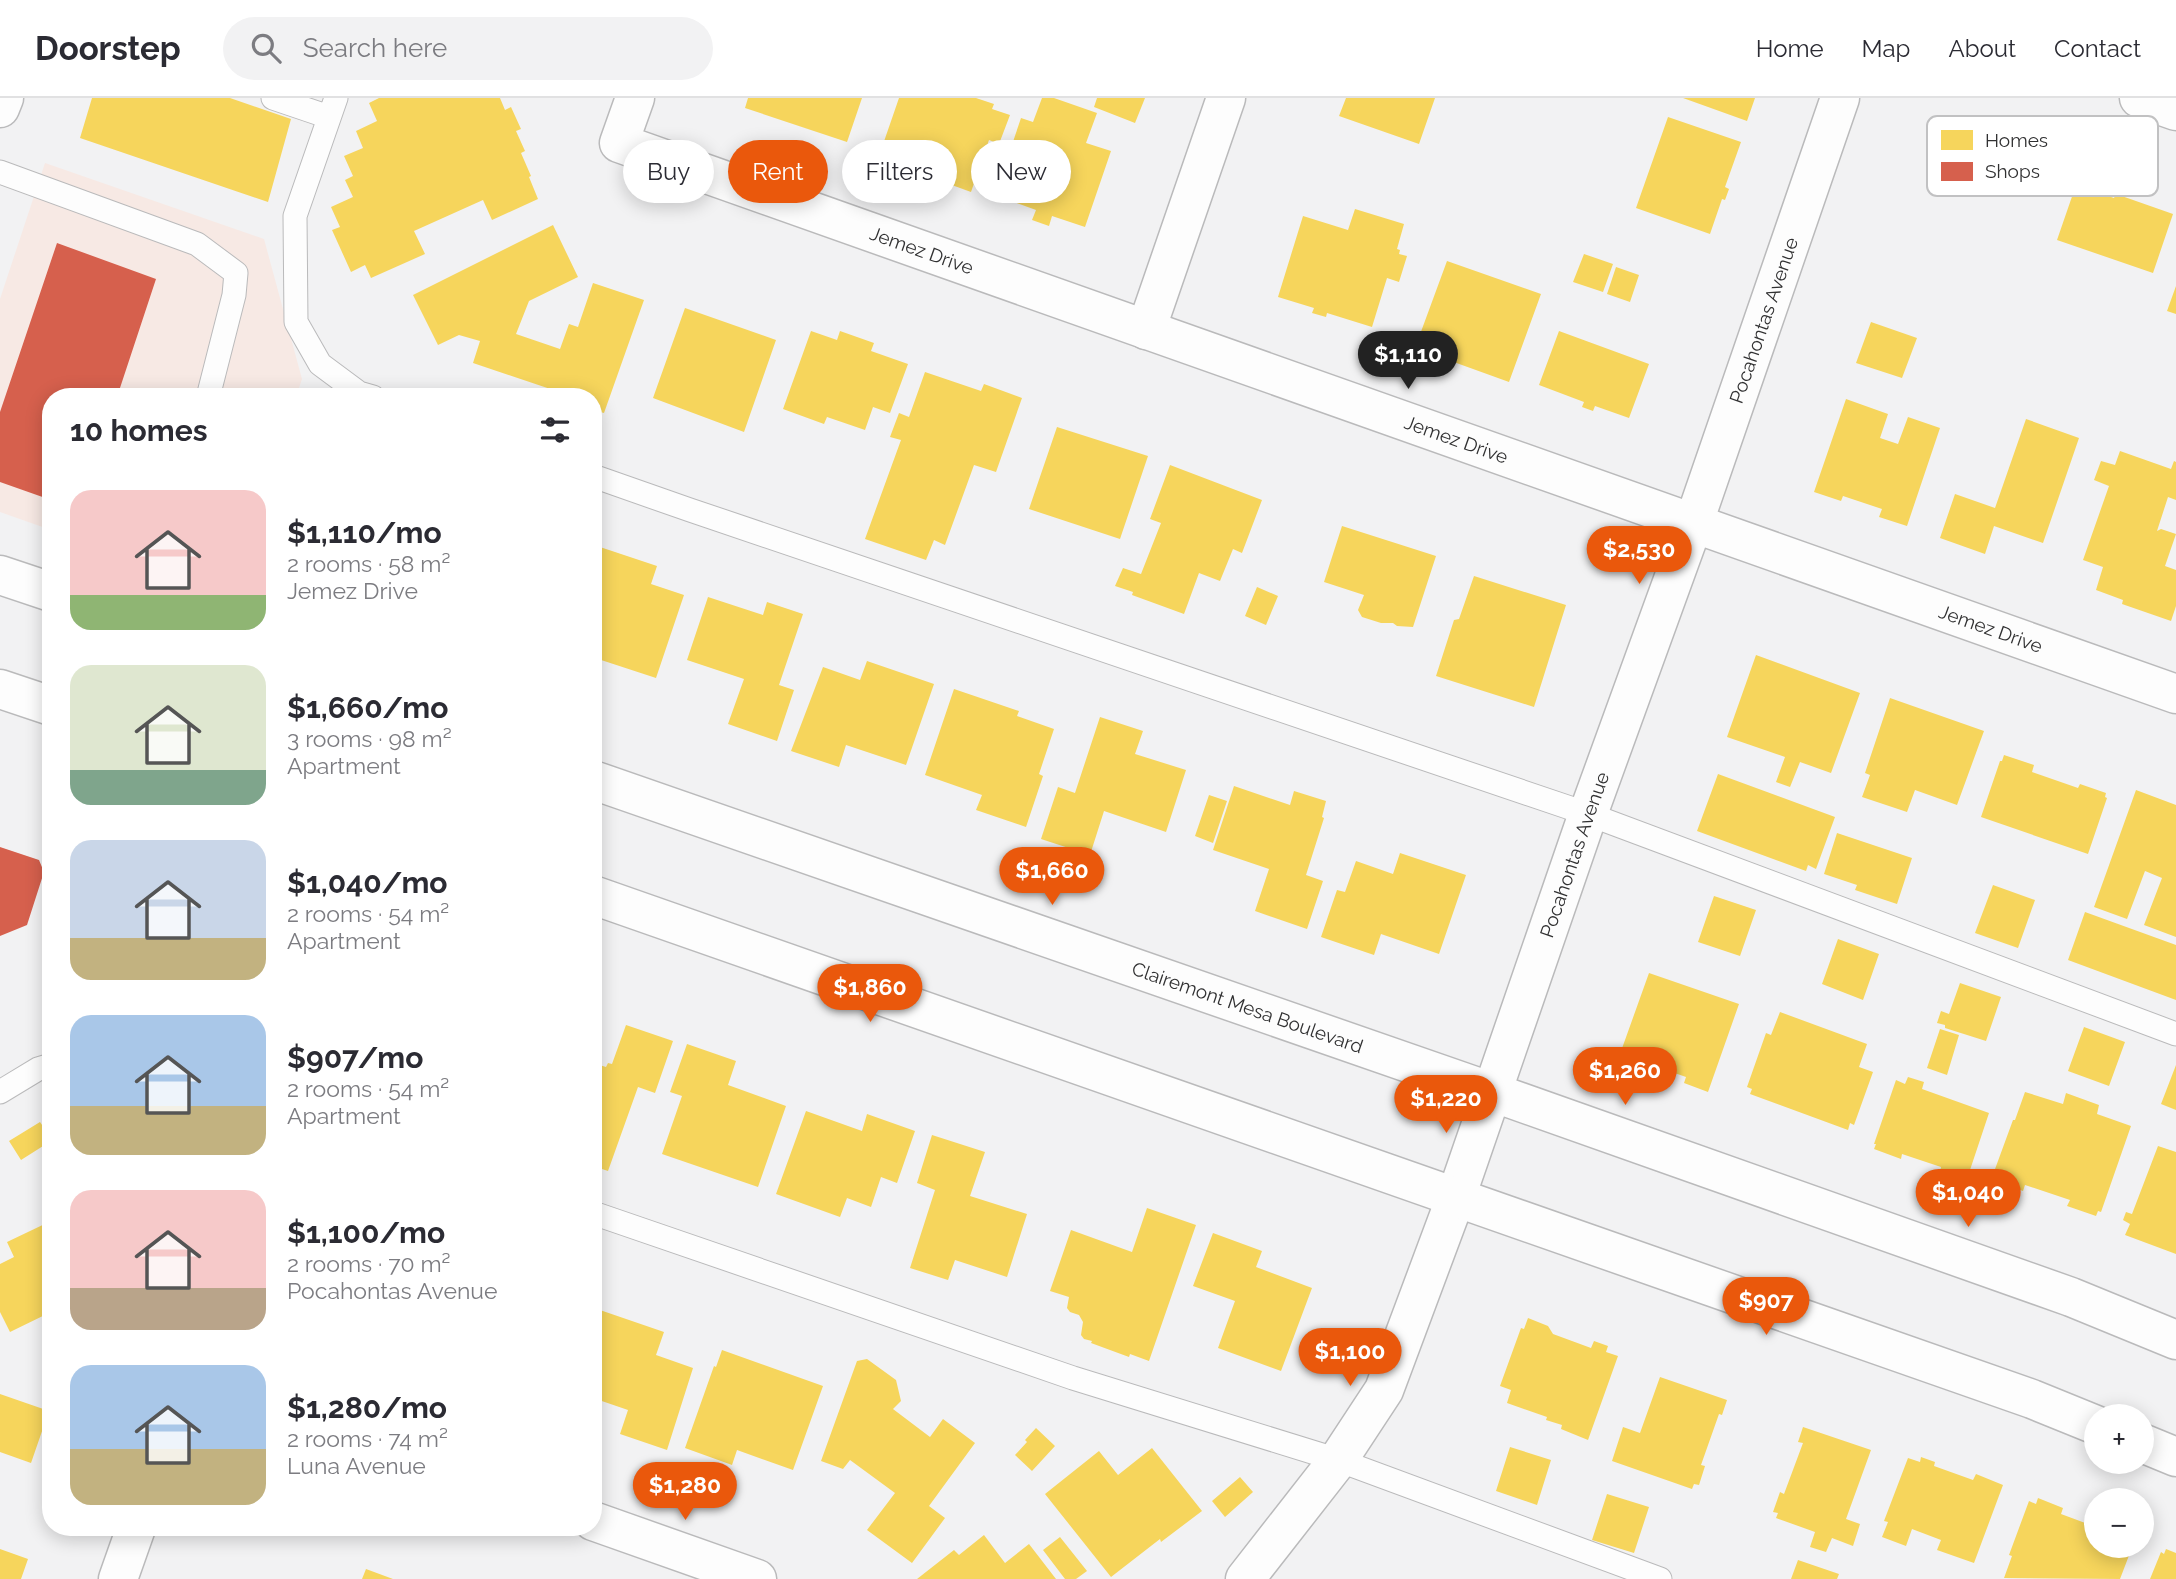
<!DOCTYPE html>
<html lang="en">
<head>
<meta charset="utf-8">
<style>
	:root { --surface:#fff; --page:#f2f2f3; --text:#2b2b33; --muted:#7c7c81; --line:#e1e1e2; --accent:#ea580c }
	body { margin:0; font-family:Raleway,sans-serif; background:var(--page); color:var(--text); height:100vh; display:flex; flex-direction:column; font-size:26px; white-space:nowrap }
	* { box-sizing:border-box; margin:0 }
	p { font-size:23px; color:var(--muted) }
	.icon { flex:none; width:38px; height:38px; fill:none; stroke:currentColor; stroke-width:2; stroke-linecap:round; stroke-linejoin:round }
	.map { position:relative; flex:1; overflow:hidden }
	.drawer { position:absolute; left:42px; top:290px; width:560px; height:1148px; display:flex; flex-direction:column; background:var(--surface); border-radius:28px; box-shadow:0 4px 18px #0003 }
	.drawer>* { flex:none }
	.guide { position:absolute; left:623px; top:42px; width:665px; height:63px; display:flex; gap:14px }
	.tools { position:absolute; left:2084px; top:1306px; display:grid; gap:14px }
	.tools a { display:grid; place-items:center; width:70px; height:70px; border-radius:50%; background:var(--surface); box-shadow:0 4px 18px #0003; font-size:35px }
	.price { position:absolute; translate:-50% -60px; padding:0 16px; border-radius:24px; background:var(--accent); color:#fff; font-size:23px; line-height:46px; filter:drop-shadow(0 2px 4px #0008) }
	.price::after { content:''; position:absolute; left:50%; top:42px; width:21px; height:16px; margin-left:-10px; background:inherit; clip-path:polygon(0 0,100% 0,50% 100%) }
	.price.selected { background:#222; color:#fff }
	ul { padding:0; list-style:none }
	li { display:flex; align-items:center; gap:21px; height:175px; padding:0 28px }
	li span { display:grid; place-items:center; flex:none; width:196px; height:140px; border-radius:21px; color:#555 }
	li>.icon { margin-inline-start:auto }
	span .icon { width:84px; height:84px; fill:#fffc; stroke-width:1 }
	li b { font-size:30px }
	h2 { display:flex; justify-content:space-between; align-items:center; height:84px; padding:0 28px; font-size:30px }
	.chip { padding:0 24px; border-radius:32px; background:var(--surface); box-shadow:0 4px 18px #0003; font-size:24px; line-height:63px }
	.chip.selected { background:var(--accent); color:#fff }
	header { display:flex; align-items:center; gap:42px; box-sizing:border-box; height:98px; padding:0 35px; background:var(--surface); border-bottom:2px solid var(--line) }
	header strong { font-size:33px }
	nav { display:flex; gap:38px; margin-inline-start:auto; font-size:24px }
	.search { width:490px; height:63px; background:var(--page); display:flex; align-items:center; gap:18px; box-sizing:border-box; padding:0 24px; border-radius:38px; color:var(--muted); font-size:26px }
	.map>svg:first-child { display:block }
	.commercial { fill:#f7e9e4 }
	.homes { fill:#f6d55c }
	.shops { fill:#d6604d }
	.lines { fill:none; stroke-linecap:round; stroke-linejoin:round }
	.lane-casing { stroke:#bababb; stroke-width:25 }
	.street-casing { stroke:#bababb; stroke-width:41 }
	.secondary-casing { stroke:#bababb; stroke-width:41 }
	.primary-casing { stroke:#bababb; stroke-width:41 }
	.lane { stroke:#fdfdfd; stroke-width:23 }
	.street { stroke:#fdfdfd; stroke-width:38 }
	.secondary { stroke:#fdfdfd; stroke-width:38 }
	.primary { stroke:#fdfdfd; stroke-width:38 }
	.labels { text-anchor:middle; stroke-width:7; stroke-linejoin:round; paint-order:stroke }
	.street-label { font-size:19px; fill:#313132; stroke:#fff }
	.key { fill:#fff; stroke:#c1c1c2; stroke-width:2 }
	.key-label { font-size:19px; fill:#313132 }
</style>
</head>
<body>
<header>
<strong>Doorstep</strong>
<div class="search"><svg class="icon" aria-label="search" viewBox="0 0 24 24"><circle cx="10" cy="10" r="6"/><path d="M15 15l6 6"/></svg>Search here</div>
<nav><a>Home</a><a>Map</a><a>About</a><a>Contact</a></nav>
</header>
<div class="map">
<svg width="2176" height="1481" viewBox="0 0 2176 1481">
	<rect width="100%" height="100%" fill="#f2f2f3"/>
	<path class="commercial" d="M 45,65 L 264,141 L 302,281 L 296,299 L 51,299 L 51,432 L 0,414 L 0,201 Z"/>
	<path class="homes" d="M 92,0 L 230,0 L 291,21 L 268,104 L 80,40 Z
		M 379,0 L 500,0 L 505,12 L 511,9 L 521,31 L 516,33 L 525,53 L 521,55 L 531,78 L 529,79 L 538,101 L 492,122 L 483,102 L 414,133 L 425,156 L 371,180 L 365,167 L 351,174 L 332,132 L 340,129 L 331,109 L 353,99 L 345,82 L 353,78 L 344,58 L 363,50 L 356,33 L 377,23 L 369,5 Z
		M 748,0 L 862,0 L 847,44 L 745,10 Z
		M 899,0 L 976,0 L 994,6 L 992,11 L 1010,17 L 999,46 L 989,42 L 971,94 L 916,74 L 917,68 L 880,55 Z
		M 1042,0 L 1054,0 L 1097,15 L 1086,45 L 1111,53 L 1085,129 L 1052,118 L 1049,128 L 1032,122 L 1036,112 L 995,97 L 1021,20 L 1033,24 Z
		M 1097,0 L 1145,0 L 1135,25 L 1094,9 Z
		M 1346,0 L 1435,0 L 1419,46 L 1339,18 Z
		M 1683,0 L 1755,0 L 1747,23 Z
		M 1668,19 L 1741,44 L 1725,89 L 1729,91 L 1725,102 L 1722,101 L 1710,136 L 1636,110 Z
		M 2076,87 L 2114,100 L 2116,96 L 2173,116 L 2153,175 L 2057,142 Z
		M 1355,111 L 1404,126 L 1397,151 L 1400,152 L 1399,156 L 1407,158 L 1399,184 L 1387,180 L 1372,229 L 1327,215 L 1326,219 L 1312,215 L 1314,210 L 1278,199 L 1303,118 L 1348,132 Z
		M 553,127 L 578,179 L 529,203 L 516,236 L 560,251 L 569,226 L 578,229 L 593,185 L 644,202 L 604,315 L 593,312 L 593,299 L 574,299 L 473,265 L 480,243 L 459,237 L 438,247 L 413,197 Z
		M 1584,156 L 1613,166 L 1603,194 L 1573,184 Z
		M 1447,163 L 1541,196 L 1509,284 L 1415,250 Z
		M 1616,169 L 1639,177 L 1630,204 L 1607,196 Z
		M 2176,188 L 2176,216 L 2167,213 Z
		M 685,210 L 776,242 L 744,334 L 653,300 Z
		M 1871,224 L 1917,240 L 1902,280 L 1856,265 Z
		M 811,233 L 837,242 L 840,233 L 874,245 L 871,253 L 908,266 L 890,315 L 873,309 L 865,332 L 827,319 L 824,326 L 783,311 Z
		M 1559,233 L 1649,266 L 1629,320 L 1595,308 L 1593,313 L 1582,309 L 1584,304 L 1539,287 Z
		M 925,274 L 981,293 L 984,286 L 1022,300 L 996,374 L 974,367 L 945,447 L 934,442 L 926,462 L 865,441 L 901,342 L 890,339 L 899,315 L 909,319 Z
		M 1846,301 L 1888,316 L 1880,340 L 1898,346 L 1908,319 L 1940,330 L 1907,428 L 1879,419 L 1882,411 L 1843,398 L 1841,403 L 1814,394 Z
		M 2026,321 L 2079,340 L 2043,445 L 1994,428 L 1985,456 L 1940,440 L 1955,396 L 1995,410 Z
		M 1057,329 L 1148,358 L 1120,441 L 1029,411 Z
		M 2120,353 L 2171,371 L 2174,363 L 2176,364 L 2176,402 L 2168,399 L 2157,433 L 2161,431 L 2176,436 L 2165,468 L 2176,472 L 2176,508 L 2171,523 L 2122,506 L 2123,502 L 2096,492 L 2103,469 L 2083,462 L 2109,388 L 2094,382 L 2101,363 L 2115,367 Z
		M 1170,367 L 1262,402 L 1242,455 L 1233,451 L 1220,483 L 1199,475 L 1184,516 L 1132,497 L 1133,494 L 1115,488 L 1123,470 L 1141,476 L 1161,425 L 1150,421 Z
		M 1342,428 L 1436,458 L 1413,529 L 1397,528 L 1393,525 L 1381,525 L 1362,519 L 1358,512 L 1364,497 L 1324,484 Z
		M 597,448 L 657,468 L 651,486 L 684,497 L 656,580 L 598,561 L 593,574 L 593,459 Z
		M 1474,478 L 1566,507 L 1534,609 L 1436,578 L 1454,522 L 1459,521 Z
		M 1257,489 L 1278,498 L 1266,527 L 1245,518 Z
		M 708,499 L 763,517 L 767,504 L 803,516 L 779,587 L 794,592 L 777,643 L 728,626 L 744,581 L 687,562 Z
		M 1756,557 L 1860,595 L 1831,675 L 1800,664 L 1790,689 L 1776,684 L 1785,659 L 1727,639 Z
		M 867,563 L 934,586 L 906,667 L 846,647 L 839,669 L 791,653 L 823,569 L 860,582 Z
		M 954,591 L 1019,613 L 1017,618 L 1054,631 L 1039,676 L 1043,678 L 1026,729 L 976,712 L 982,697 L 925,677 Z
		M 1890,600 L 1984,633 L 1957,707 L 1915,692 L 1907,714 L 1862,699 L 1870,677 L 1865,675 Z
		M 1100,619 L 1143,633 L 1135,656 L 1186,672 L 1166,734 L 1104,713 L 1090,757 L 1041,741 L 1058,689 L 1075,695 Z
		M 2004,657 L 2034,667 L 2032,674 L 2078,690 L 2080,686 L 2106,695 L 2105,699 L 2107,700 L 2088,756 L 1981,719 L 2000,663 L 2002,663 Z
		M 1718,676 L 1835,719 L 1816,771 L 1808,767 L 1806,773 L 1697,733 Z
		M 1234,688 L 1290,707 L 1294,693 L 1326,703 L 1322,719 L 1324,720 L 1306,777 L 1323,783 L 1307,831 L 1255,813 L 1269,771 L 1213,752 Z
		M 2136,692 L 2176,707 L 2176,839 L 2144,827 L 2162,780 L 2145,773 L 2127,821 L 2094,809 Z
		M 1209,697 L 1227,703 L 1213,745 L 1195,738 Z
		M 1837,735 L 1912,760 L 1897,806 L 1855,792 L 1857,787 L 1824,776 Z
		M 1400,755 L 1466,777 L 1439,856 L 1381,836 L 1374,857 L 1321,839 L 1337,792 L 1345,794 L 1356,763 L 1393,776 Z
		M 1993,787 L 2035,802 L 2018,850 L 1975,835 Z
		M 1714,798 L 1756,812 L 1740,858 L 1698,844 Z
		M 2085,814 L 2176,847 L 2176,902 L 2068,862 Z
		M 1838,841 L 1879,856 L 1863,902 L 1822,886 Z
		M 1649,875 L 1739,906 L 1708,994 L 1684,985 L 1686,979 L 1620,956 Z
		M 1960,885 L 2001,899 L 1986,943 L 1945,930 L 1945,927 L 1937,925 L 1941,913 L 1949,916 Z
		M 1780,914 L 1867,946 L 1859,969 L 1873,974 L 1854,1027 L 1850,1025 L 1848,1032 L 1750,996 L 1752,991 L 1747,989 L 1766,935 L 1771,937 Z
		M 626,927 L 673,943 L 655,995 L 638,989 L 608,1073 L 593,1068 L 593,965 L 606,969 L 608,965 L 612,966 Z
		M 2084,929 L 2125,944 L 2109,988 L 2068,973 Z
		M 1940,931 L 1959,937 L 1947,977 L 1927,970 Z
		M 687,946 L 736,963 L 728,987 L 786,1008 L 758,1089 L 662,1056 L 682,998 L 670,994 Z
		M 2176,967 L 2176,1012 L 2161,1006 Z
		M 1908,979 L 1924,984 L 1922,991 L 1989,1015 L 1968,1078 L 1955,1074 L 1953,1079 L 1940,1074 L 1941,1069 L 1902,1056 L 1901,1061 L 1874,1051 L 1876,1046 L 1874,1046 L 1896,982 L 1905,986 Z
		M 2025,994 L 2063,1006 L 2066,995 L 2099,1007 L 2097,1016 L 2131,1028 L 2101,1114 L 2098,1113 L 2096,1118 L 2067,1108 L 2070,1102 L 2025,1087 L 2023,1093 L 1991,1082 L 2013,1022 L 2015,1022 Z
		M 806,1013 L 862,1033 L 867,1016 L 915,1033 L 897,1085 L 881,1079 L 871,1109 L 847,1100 L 840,1119 L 776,1096 Z
		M 40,1024 L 51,1040 L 51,1043 L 21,1062 L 9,1043 Z
		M 932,1037 L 985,1054 L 970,1098 L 1027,1116 L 1007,1179 L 955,1162 L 948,1182 L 910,1170 L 935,1092 L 917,1085 Z
		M 2158,1048 L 2176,1054 L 2176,1156 L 2125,1137 L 2130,1126 L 2123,1122 L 2126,1114 L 2132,1116 Z
		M 1147,1110 L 1196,1127 L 1149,1263 L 1130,1256 L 1129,1259 L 1091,1245 L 1092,1243 L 1084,1241 L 1081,1237 L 1083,1224 L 1079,1217 L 1070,1214 L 1067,1210 L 1069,1199 L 1050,1193 L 1071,1132 L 1132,1154 Z
		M 51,1123 L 51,1214 L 10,1234 L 0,1214 L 0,1166 L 14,1159 L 7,1144 Z
		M 1213,1135 L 1262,1153 L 1256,1169 L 1312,1190 L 1281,1273 L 1218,1250 L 1235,1203 L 1193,1188 Z
		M 597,1211 L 664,1234 L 656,1257 L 693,1270 L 667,1352 L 620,1336 L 628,1312 L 593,1300 L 593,1223 Z
		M 1528,1220 L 1548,1228 L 1553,1236 L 1591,1250 L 1594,1243 L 1608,1248 L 1606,1254 L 1618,1258 L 1588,1342 L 1561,1331 L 1562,1327 L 1546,1322 L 1547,1319 L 1507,1305 L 1511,1292 L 1500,1288 L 1521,1230 L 1524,1231 Z
		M 722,1252 L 823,1288 L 793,1372 L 737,1352 L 732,1367 L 685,1350 L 714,1268 L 716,1269 Z
		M 867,1261 L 896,1282 L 901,1303 L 893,1311 L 930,1339 L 943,1321 L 975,1345 L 929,1408 L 945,1420 L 912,1465 L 867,1432 L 895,1395 L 850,1362 L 843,1371 L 821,1363 L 857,1263 Z
		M 1660,1279 L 1727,1302 L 1722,1317 L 1719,1316 L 1701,1367 L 1705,1368 L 1699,1387 L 1694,1386 L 1692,1391 L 1612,1363 L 1623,1329 L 1640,1335 Z
		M 0,1296 L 49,1313 L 31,1365 L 0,1354 Z
		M 1803,1329 L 1871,1352 L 1846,1421 L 1860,1426 L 1853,1448 L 1832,1440 L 1826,1454 L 1810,1449 L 1815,1434 L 1776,1420 L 1778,1415 L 1773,1414 L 1780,1394 L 1784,1396 L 1803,1345 L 1798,1344 Z
		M 1036,1330 L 1055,1348 L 1032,1373 L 1015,1357 L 1027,1344 L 1025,1342 Z
		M 1510,1349 L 1551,1362 L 1537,1407 L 1496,1393 Z
		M 1152,1350 L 1202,1413 L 1161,1444 L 1160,1441 L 1111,1479 L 1045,1396 L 1099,1353 L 1118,1377 Z
		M 1921,1359 L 1935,1364 L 1934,1368 L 1973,1382 L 1976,1376 L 2003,1387 L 1974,1465 L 1937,1452 L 1941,1442 L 1912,1431 L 1906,1448 L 1882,1439 L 1888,1424 L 1884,1423 L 1908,1360 L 1920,1364 Z
		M 1240,1379 L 1253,1394 L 1225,1419 L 1212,1403 Z
		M 1607,1396 L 1649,1409 L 1634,1455 L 1592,1442 Z
		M 2038,1400 L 2063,1410 L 2061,1416 L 2096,1429 L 2096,1447 L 2133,1447 L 2120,1481 L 2004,1480 L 2012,1458 L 2009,1457 L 2029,1403 L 2036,1406 Z
		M 984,1437 L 1005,1465 L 1029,1446 L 1056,1481 L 917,1481 L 954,1452 L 959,1457 Z
		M 1060,1439 L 1087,1473 L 1076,1481 L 1065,1481 L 1043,1452 Z
		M 0,1451 L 28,1461 L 21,1481 L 0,1481 Z
		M 2166,1451 L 2176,1455 L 2176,1481 L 2150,1481 L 2161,1454 L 2164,1456 Z
		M 1798,1462 L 1839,1476 L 1837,1481 L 1791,1481 Z
		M 366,1471 L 393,1481 L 362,1481 Z"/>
	<path class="shops" d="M 57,145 L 156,181 L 117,299 L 51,299 L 51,402 L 0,384 L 0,314 Z
		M 0,749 L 39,762 L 44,774 L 27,827 L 0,838 Z"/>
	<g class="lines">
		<g class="lane-casing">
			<path id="lane" d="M 273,0 L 329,19
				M 336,0 L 295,118 L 296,224 L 320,266 L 359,295 L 373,299
				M 0,74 L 197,146 L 236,175 L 234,197 L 208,299
				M 593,378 L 690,412 L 1588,716 L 2176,936
				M 0,994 L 38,971 L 51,967
				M 593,1115 L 1073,1280 L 1338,1362 L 1660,1481"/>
		</g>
		<g class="street-casing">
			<g id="street">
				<path id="s1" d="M 635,0 L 619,45 L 2176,596"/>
				<path d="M 2139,0 L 2176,13"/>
				<path d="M 1146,232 L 1226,0"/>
				<path d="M 593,1423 L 757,1481"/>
				<path d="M 118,1481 L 136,1430"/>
				<path id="s2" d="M 1245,1481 L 1338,1362 L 1384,1292 L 1456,1099 L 1588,716 L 1694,424 L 1840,0"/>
			</g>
		</g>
		<g class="secondary-casing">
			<g id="secondary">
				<path d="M 0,477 L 51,494"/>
				<path d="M 0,591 L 51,608"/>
				<path id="s3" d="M 593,682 L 1492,994 L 2071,1199 L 2176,1242"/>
				<path d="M 593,797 L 2032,1301 L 2096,1327"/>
				<path d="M 2142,1345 L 2176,1359"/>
			</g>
		</g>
		<g class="primary-casing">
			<path id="primary" d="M 0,10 L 4,0"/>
		</g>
		<use href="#lane" class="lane"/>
		<use href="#street" class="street"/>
		<use href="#secondary" class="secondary"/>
		<use href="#primary" class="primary"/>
	</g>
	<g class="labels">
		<g class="street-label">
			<text dy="7" stroke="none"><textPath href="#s1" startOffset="369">Jemez Drive</textPath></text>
			<text dy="7" stroke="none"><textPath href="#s2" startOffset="1370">Pocahontas Avenue</textPath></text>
			<text dy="7" stroke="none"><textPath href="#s1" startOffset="936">Jemez Drive</textPath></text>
			<text dy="7" stroke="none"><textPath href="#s1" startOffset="1503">Jemez Drive</textPath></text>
			<text dy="7" stroke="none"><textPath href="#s2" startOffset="803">Pocahontas Avenue</textPath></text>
			<text dy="7" stroke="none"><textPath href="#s3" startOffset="693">Clairemont Mesa Boulevard</textPath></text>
		</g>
	</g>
	<rect x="1927" y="18" width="231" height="80" rx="10" class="key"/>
	<rect x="1941" y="32" width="32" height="20" fill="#f6d55c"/>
	<rect x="1941" y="64" width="32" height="19" fill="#d6604d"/>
	<g class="key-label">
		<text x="1985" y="49">Homes</text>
		<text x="1985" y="80">Shops</text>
	</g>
</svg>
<div class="tools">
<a>+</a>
<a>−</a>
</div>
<b class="price selected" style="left:1408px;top:293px">$1,110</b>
<b class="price" style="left:1639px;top:488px">$2,530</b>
<b class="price" style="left:1052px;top:809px">$1,660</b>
<b class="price" style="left:870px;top:926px">$1,860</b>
<b class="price" style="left:1625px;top:1009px">$1,260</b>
<b class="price" style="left:1446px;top:1037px">$1,220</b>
<b class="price" style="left:1968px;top:1131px">$1,040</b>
<b class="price" style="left:1766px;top:1239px">$907</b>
<b class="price" style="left:1350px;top:1290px">$1,100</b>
<b class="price" style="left:685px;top:1424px">$1,280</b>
<div class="guide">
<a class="chip">Buy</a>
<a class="chip selected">Rent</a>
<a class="chip">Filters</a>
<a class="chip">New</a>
</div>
<section class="drawer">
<h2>10 homes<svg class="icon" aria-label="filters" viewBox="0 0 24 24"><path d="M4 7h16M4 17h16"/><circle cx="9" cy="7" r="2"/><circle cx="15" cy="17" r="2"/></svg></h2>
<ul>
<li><span style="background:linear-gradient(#f6c9c9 75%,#8fb573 0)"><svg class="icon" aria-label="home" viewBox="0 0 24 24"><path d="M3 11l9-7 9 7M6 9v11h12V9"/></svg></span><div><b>$1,110/mo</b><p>2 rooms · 58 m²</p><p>Jemez Drive</p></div></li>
<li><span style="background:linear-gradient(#dfe7d0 75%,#7fa58c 0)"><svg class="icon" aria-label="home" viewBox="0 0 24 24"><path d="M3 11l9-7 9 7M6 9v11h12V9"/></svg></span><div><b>$1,660/mo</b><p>3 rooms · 98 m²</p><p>Apartment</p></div></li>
<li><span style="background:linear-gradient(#c9d6e8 70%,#c2b280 0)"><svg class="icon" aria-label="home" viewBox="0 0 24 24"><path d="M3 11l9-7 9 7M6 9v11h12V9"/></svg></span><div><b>$1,040/mo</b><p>2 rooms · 54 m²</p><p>Apartment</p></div></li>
<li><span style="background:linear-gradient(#a9c7e8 65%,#c2b280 0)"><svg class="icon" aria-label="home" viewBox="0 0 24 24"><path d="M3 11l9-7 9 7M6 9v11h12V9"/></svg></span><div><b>$907/mo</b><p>2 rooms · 54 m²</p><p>Apartment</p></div></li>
<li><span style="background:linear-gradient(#f6c9c9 70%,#b9a48a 0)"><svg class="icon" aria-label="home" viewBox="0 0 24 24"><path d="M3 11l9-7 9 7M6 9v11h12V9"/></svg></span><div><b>$1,100/mo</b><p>2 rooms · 70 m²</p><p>Pocahontas Avenue</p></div></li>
<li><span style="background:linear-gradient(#a9c7e8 60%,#c2b280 0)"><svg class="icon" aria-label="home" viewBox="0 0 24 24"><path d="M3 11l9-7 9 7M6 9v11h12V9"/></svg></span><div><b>$1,280/mo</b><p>2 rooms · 74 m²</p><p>Luna Avenue</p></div></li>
</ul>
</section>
</div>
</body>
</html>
